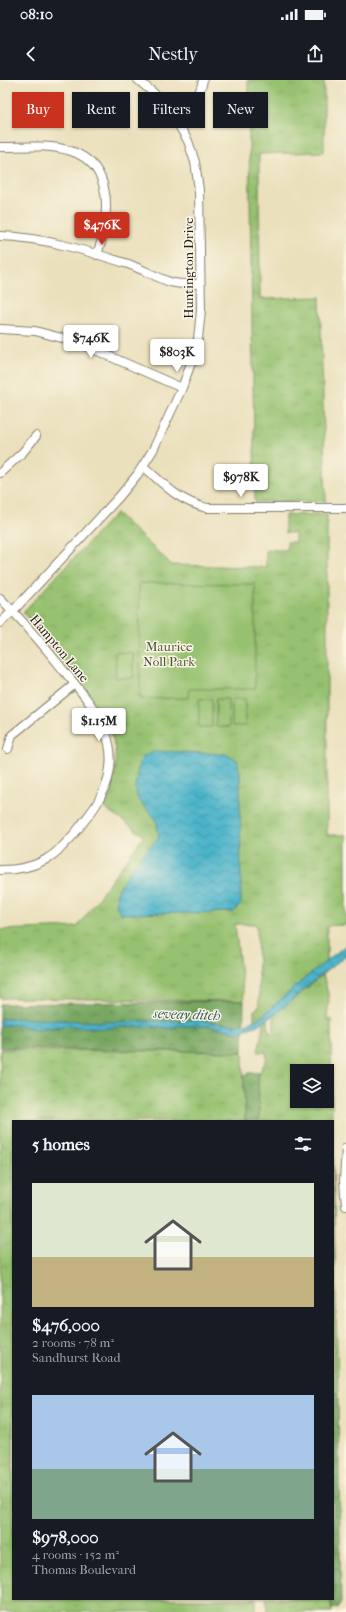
<!DOCTYPE html>
<html lang="en">
<head>
<meta charset="utf-8">
<style>
	:root { --surface:#171b24; --page:#242831; --text:#f1f3f6; --muted:#9ea1a6; --accent:#c8321e }
	body { margin:0; font-family:"IM FELL French Canon",serif; background:var(--page); color:var(--text); height:100vh; display:flex; flex-direction:column; font-size:15px; white-space:nowrap }
	* { box-sizing:border-box; margin:0 }
	p { font-size:13px; color:var(--muted) }
	.icon { flex:none; width:22px; height:22px; fill:none; stroke:currentColor; stroke-width:2; stroke-linecap:round; stroke-linejoin:round }
	.map { position:relative; flex:1; overflow:hidden }
	.sheet { position:absolute; left:12px; top:1040px; width:322px; height:480px; display:flex; flex-direction:column; background:var(--surface); border-radius:0px; box-shadow:0 1px 3px #0004 }
	.sheet>* { flex:none }
	.hud { position:absolute; left:12px; top:12px; width:322px; height:36px; display:flex; gap:8px }
	.buttons { position:absolute; left:290px; top:984px; display:grid; gap:8px }
	.buttons a { display:grid; place-items:center; width:44px; height:44px; border-radius:0px; background:var(--surface); box-shadow:0 1px 3px #0004; font-size:20px }
	.price { position:absolute; translate:-50% -34px; padding:0 9px; border-radius:4px; background:#fff; color:#222; font-size:13px; line-height:26px; filter:drop-shadow(0 1px 2px #0008) }
	.price::after { content:''; position:absolute; left:50%; top:24px; width:12px; height:9px; margin-left:-6px; background:inherit; clip-path:polygon(0 0,100% 0,50% 100%) }
	.price.current { background:var(--accent); color:#fff }
	ul { padding:0; list-style:none }
	li { display:grid; align-content:center; gap:8px; height:212px; padding:0 20px }
	li span { display:grid; place-items:center; height:124px; border-radius:0px; color:#555 }
	li>.icon { margin-inline-start:auto }
	span .icon { width:72px; height:72px; fill:#fffc; stroke-width:1 }
	li b { font-size:17px }
	h2 { display:flex; justify-content:space-between; align-items:center; height:48px; padding:0 20px; font-size:17px }
	.chip { padding:0 14px; border-radius:0px; background:var(--surface); box-shadow:0 1px 3px #0004; font-size:14px; line-height:36px }
	.chip.current { background:var(--accent); color:#fff }
	.status { display:flex; justify-content:space-between; align-items:center; height:28px; padding:0 20px; background:var(--surface); direction:ltr }
	.status svg { height:11px; fill:currentColor }
	header { display:flex; justify-content:space-between; align-items:center; height:52px; padding:0 20px; background:var(--surface); font-size:18px; font-weight:600 }
	.map>svg:first-child { display:block }
	.grass { fill:url(#grass-tufts); stroke:#596e46; fill-rule:evenodd }
	.forest { fill:url(#forest-crowns); stroke:#4a623f }
	.pitch { fill:#96c16f; stroke:#596e46 }
	.water { fill:url(#water-waves); stroke:#346873 }
	.lines { fill:none; stroke-linecap:round; stroke-linejoin:round }
	.street-casing { stroke:#837e6c; stroke-width:10 }
	.street { stroke:#fff; stroke-width:8 }
	.labels { text-anchor:middle; stroke-width:3; stroke-linejoin:round; paint-order:stroke }
	.street-label { font-size:13px; fill:#1c1c1c; stroke:#fcf5e5 }
	.park-label { font-size:13px; fill:#475639; stroke:#fcf5e5 }
	.water-label { font-size:14px; font-style:italic; fill:#2f5962; stroke:#fcf5e5 }
</style>
</head>
<body>
<div class="status"><b>08:10</b><svg viewBox="0 0 49 12"><path d="M0 12V9h3v3zM5 12V6h3v6zM10 12V3h3v9zM15 12V0h3v12zM26 1h20v11H26zM47 4h2v5h-2z"/></svg></div>
<header><svg class="icon" aria-label="back" viewBox="0 0 24 24"><path d="M15 5l-7 7 7 7"/></svg>Nestly<svg class="icon" aria-label="share" viewBox="0 0 24 24"><path d="M12 15V3M7 8l5-5 5 5M5 13v7h14v-7"/></svg></header>
<div class="map">
<svg width="346" height="1532" viewBox="0 0 346 1532">
	<defs>
		<pattern id="grass-tufts" width="24" height="20" patternUnits="userSpaceOnUse"><rect width="24" height="20" fill="#96c16f"/><path d="M3 7l-1-3M5 7V3M7 7l1-3M15 17l-1-3M17 17v-4M19 17l1-3" fill="none" stroke="#81a560"/></pattern>
		<pattern id="forest-crowns" width="20" height="18" patternUnits="userSpaceOnUse"><rect width="20" height="18" fill="#78a762"/><path d="M2 6a3 3 0 1 1 6 0M12 15a3 3 0 1 1 6 0" fill="none" stroke="#628750"/></pattern>
		<pattern id="water-waves" width="16" height="10" patternUnits="userSpaceOnUse"><rect width="16" height="10" fill="#4cb4ca"/><path d="M0 5q4-4 8 0t8 0" fill="none" stroke="#3e92a3"/></pattern>
	</defs>
	<rect width="100%" height="100%" fill="#fcf5e5"/>
	<filter id="ink" filterUnits="userSpaceOnUse"><feTurbulence type="fractalNoise" baseFrequency=".025" numOctaves="2"/><feDisplacementMap in="SourceGraphic" scale="8" xChannelSelector="R" yChannelSelector="G"/><feConvolveMatrix kernelMatrix="1 2 1 2 8 2 1 2 1" color-interpolation-filters="sRGB"/></filter>
	<filter id="wash" filterUnits="userSpaceOnUse"><feTurbulence type="fractalNoise" baseFrequency=".012" numOctaves="4" result="noise"/><feDisplacementMap in="SourceGraphic" scale="16" xChannelSelector="R" yChannelSelector="G"/><feGaussianBlur stdDeviation="0.9" result="paint"/><feColorMatrix in="noise" values="0 0 0 0 0 0 0 0 0 0 0 0 0 0 0 0 0 1.4 0 .05"/><feComposite in="paint" operator="in"/></filter>
	<g filter="url(#wash)">
		<rect width="100%" height="100%" fill="#eae0bc"/>
		<path class="grass" d="M 248,0 L 324,0 L 324,72 L 259,74 L 260,219 L 320,217 L 326,421 L 255,422 Z
			M 116,433 L 172,485 L 256,487 L 266,487 L 266,470 L 287,470 L 287,462 L 295,462 L 295,453 L 285,453 L 285,435 L 327,434 L 327,755 L 346,755 L 346,845 L 327,846 L 327,881 L 297,905 L 261,937 L 254,940 L 254,931 L 259,927 L 257,847 L 255,844 L 235,844 L 244,921 L 0,918 L 0,850 L 77,847 L 144,756 L 103,727 C 121,692 120,661 98,627 L 23,532 Z
			M 323,895 L 329,917 L 327,940 L 331,939 L 332,1041 L 259,1041 L 258,995 L 267,979 L 266,972 L 258,972 L 264,941 L 268,938 L 269,953 L 274,952 L 274,935 ZM 297,991 L 327,991 L 327,1021 L 297,1021 Z
			M 0,970 L 243,972 L 245,1041 L 13,1041 L 13,1519 L 256,1519 L 256,1532 L 0,1532 Z
			M 333,1077 L 338,1313 L 333,1313 Z
			M 266,1519 L 330,1519 L 332,1532 L 267,1532 Z"/>
		<path class="forest" d="M 244,921 L 243,972 L 0,968 L 0,924 Z
			M 260,992 L 258,995 L 259,1041 L 245,1041 L 244,995 L 249,993 Z
			M 333,1313 L 338,1313 L 341,1523 L 338,1528 L 332,1529 L 330,1519 L 333,1519 Z"/>
		<path class="pitch" d="M 139,503 L 255,504 L 255,609 L 189,609 L 188,618 L 140,619 Z
			M 115,572 L 133,573 L 133,598 L 116,598 Z
			M 199,619 L 212,619 L 212,647 L 199,647 Z
			M 216,619 L 228,619 L 229,647 L 216,647 Z
			M 232,619 L 245,619 L 245,646 L 232,646 Z"/>
		<path class="water" d="M 155,671 L 227,674 L 237,680 L 240,692 L 241,824 L 234,832 L 121,834 L 116,825 L 117,811 L 134,784 L 159,757 L 156,739 L 138,720 L 135,707 L 139,684 L 143,676 Z
			M 346,865 L 346,875 L 308,906 L 276,934 L 258,945 L 238,952 L 209,946 L 177,946 L 172,949 L 160,947 L 115,947 L 107,949 L 70,946 L 36,949 L 13,945 L 0,946 L 0,939 L 13,938 L 103,942 L 196,940 L 235,945 L 246,944 L 261,937 L 297,905 Z"/>
	</g>
	<g filter="url(#ink)">
		<g class="lines">
			<g class="street-casing">
				<path id="street" d="M 174,37 C 189,27 200,18 203,0
					M 0,67 C 23,67 49,64 71,71 C 116,86 109,140 97,175
					M 0,156 C 42,157 88,171 128,184 C 142,189 156,197 170,202 C 180,205 190,204 200,204
					M 0,249 L 35,251 L 77,262 L 182,308
					M 143,386 C 165,405 178,421 207,428 L 346,428
					M 0,393 L 23,372 L 36,356
					M 0,518 C 23,541 44,566 64,591 C 96,629 128,667 100,718 C 95,729 86,738 79,748 C 56,777 38,790 0,790
					M 0,543 L 13,531 L 119,417 L 137,395 L 153,370 L 182,308 L 191,283 L 198,259 L 201,230 L 199,110 L 195,82 L 188,61 L 174,37 L 156,15 L 138,0
					M 8,669 L 12,655 L 75,604
					M 346,1068 L 344,1101 L 346,1126"/>
			</g>
			<use href="#street" class="street"/>
		</g>
	</g>
	<g class="labels">
		<g class="street-label">
			<text transform="translate(188 188) rotate(-90)" y="5">Huntington Drive</text>
			<text transform="translate(60 568) rotate(50)" y="5">Hampton Lane</text>
		</g>
		<g class="park-label">
			<text x="169" y="571">Maurice<tspan x="169" dy="15">Noll Park</tspan></text>
		</g>
		<g class="water-label">
			<text transform="translate(187 934) rotate(2)" y="5">seveay ditch</text>
		</g>
	</g>
</svg>
<div class="buttons">
<a><svg class="icon" aria-label="layers" viewBox="0 0 24 24"><path d="M12 4l9 5-9 5-9-5zM3 14l9 5 9-5"/></svg></a>
</div>
<b class="price current" style="left:102px;top:166px">$476K</b>
<b class="price" style="left:91px;top:279px">$746K</b>
<b class="price" style="left:177px;top:293px">$803K</b>
<b class="price" style="left:241px;top:418px">$978K</b>
<b class="price" style="left:99px;top:662px">$1.15M</b>
<div class="hud">
<a class="chip current">Buy</a>
<a class="chip">Rent</a>
<a class="chip">Filters</a>
<a class="chip">New</a>
</div>
<section class="sheet">
<h2>5 homes<svg class="icon" aria-label="filters" viewBox="0 0 24 24"><path d="M4 7h16M4 17h16"/><circle cx="9" cy="7" r="2"/><circle cx="15" cy="17" r="2"/></svg></h2>
<ul>
<li><span style="background:linear-gradient(#dfe7d0 60%,#c2b280 0)"><svg class="icon" aria-label="home" viewBox="0 0 24 24"><path d="M3 11l9-7 9 7M6 9v11h12V9"/></svg></span><div><b>$476,000</b><p>2 rooms · 78 m²</p><p>Sandhurst Road</p></div></li>
<li><span style="background:linear-gradient(#a9c7e8 60%,#7fa58c 0)"><svg class="icon" aria-label="home" viewBox="0 0 24 24"><path d="M3 11l9-7 9 7M6 9v11h12V9"/></svg></span><div><b>$978,000</b><p>4 rooms · 152 m²</p><p>Thomas Boulevard</p></div></li>
</ul>
</section>
</div>
</body>
</html>
